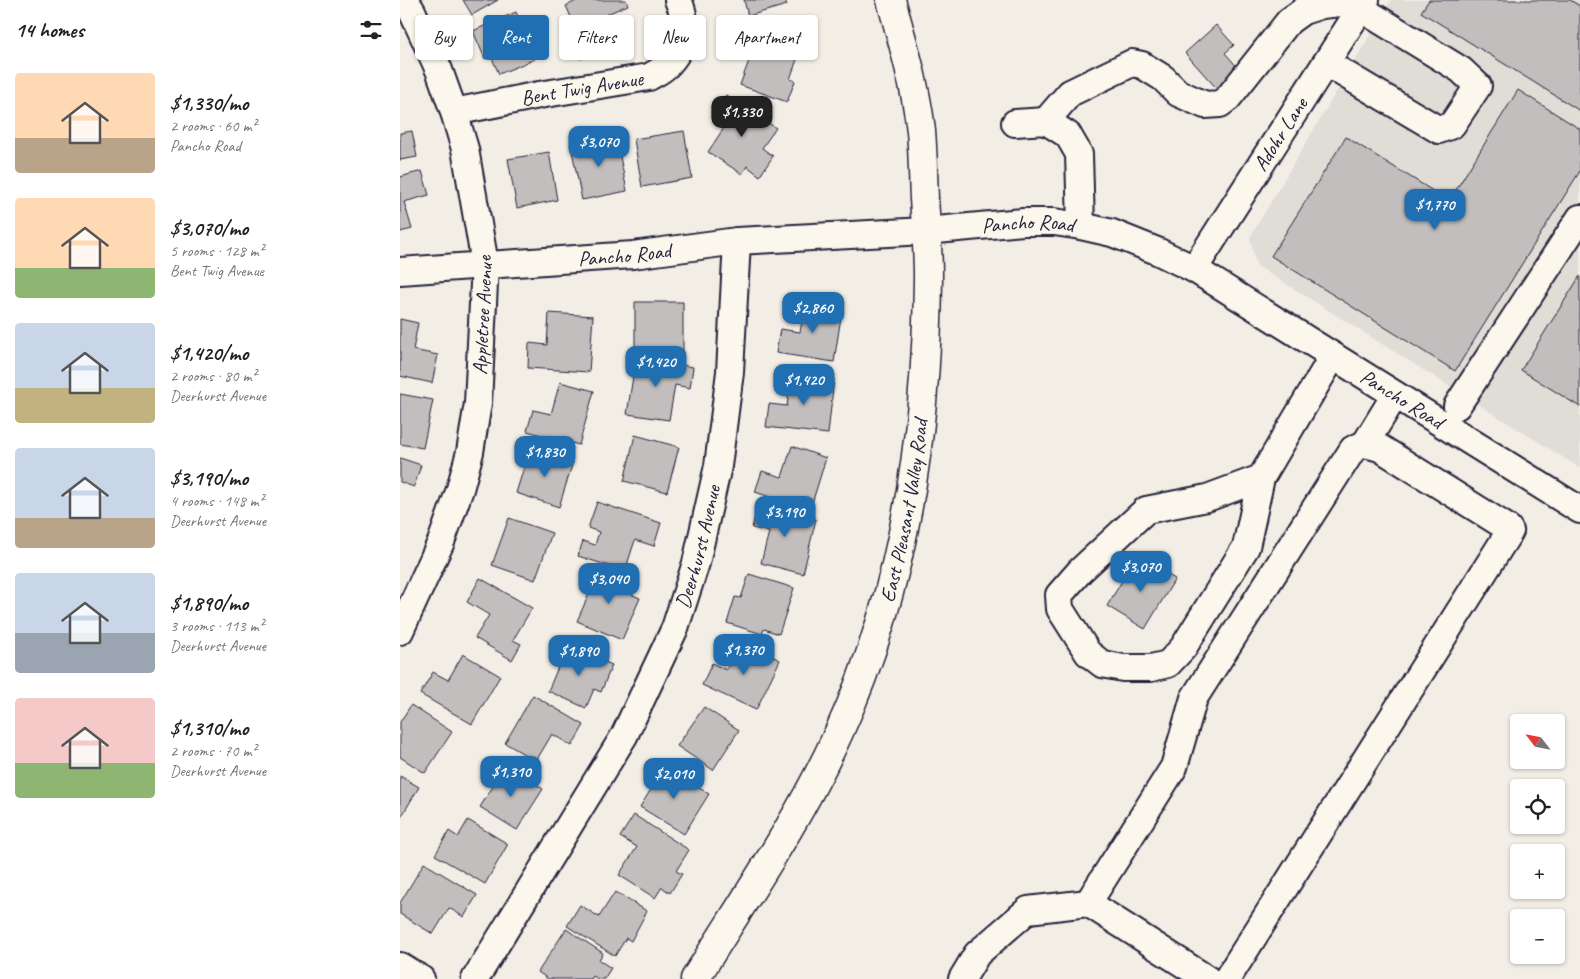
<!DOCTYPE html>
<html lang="en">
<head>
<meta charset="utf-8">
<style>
	:root { --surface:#fff; --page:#f2f2f2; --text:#202124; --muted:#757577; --accent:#1f6fb2 }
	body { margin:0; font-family:Caveat,sans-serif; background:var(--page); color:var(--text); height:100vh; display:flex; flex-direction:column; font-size:19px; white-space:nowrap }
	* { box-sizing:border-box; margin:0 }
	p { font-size:16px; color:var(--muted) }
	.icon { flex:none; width:28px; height:28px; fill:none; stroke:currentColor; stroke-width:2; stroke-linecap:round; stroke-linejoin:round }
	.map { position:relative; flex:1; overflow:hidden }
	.details { display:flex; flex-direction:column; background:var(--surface); width:400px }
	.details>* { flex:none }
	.banner { position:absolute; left:15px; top:15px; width:475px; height:45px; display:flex; gap:10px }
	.needle { width:32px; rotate:302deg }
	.controls { position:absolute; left:1110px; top:714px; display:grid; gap:10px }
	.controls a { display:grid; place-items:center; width:55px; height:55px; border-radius:5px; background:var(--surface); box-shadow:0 1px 4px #0004; font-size:25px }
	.price { position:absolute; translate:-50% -42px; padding:0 11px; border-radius:10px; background:var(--accent); color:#fff; font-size:16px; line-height:32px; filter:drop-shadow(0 1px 2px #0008) }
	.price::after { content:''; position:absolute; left:50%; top:30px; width:15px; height:11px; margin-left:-8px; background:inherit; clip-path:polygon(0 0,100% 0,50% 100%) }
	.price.current { background:#222; color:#fff }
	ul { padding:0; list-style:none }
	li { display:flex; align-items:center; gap:15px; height:125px; padding:0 15px }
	li span { display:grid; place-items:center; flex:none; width:140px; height:100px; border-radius:5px; color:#555 }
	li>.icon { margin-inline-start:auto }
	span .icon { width:60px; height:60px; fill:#fffc; stroke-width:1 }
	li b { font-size:21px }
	h2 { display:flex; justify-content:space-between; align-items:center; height:60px; padding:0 15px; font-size:21px }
	.chip { padding:0 18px; border-radius:5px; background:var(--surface); box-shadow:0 1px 4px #0004; font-size:18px; line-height:45px }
	.chip.current { background:var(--accent); color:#fff }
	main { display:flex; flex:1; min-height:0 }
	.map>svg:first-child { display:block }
	.built { fill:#e0dcd6 }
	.building { fill:#c2bebe; stroke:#22223b }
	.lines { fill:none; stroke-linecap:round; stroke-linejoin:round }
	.minor-casing { stroke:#22223b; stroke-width:30 }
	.major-casing { stroke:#22223b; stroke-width:31 }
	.minor { stroke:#fbf7ec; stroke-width:26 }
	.major { stroke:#fbf7ec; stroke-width:28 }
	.labels { text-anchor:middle; stroke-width:4; stroke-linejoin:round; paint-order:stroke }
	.street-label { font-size:21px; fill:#22223b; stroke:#fbf7ec }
</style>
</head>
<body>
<main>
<section class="details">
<h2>14 homes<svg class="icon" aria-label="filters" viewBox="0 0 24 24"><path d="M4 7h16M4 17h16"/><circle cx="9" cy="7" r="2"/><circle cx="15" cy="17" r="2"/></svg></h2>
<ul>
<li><span style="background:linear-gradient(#ffd9b3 65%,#b9a48a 0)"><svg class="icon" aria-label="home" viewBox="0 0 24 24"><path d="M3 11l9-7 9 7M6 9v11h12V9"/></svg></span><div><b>$1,330/mo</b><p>2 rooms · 60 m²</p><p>Pancho Road</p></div></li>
<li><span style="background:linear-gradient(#ffd9b3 70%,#8fb573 0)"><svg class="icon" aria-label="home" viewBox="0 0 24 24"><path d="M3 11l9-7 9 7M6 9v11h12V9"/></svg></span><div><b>$3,070/mo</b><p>5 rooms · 128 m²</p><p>Bent Twig Avenue</p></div></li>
<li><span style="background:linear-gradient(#c9d6e8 65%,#c2b280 0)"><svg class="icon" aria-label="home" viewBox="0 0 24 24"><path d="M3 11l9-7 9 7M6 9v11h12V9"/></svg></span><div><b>$1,420/mo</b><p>2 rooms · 80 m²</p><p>Deerhurst Avenue</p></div></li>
<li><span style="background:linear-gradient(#c9d6e8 70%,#b9a48a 0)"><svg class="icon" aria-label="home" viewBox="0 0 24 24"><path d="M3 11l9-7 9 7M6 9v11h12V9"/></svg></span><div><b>$3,190/mo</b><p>4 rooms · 148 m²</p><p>Deerhurst Avenue</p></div></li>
<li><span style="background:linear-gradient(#c9d6e8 60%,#9aa5b1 0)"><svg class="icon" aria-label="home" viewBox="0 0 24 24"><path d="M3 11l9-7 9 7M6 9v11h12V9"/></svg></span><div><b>$1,890/mo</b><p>3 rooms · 113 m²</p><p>Deerhurst Avenue</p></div></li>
<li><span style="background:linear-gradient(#f6c9c9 65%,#8fb573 0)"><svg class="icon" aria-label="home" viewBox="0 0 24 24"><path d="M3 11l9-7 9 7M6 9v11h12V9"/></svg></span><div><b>$1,310/mo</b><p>2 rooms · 70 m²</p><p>Deerhurst Avenue</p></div></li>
</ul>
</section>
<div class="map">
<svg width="1180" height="979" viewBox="0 0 1180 979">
	<rect width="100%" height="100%" fill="#f2eee5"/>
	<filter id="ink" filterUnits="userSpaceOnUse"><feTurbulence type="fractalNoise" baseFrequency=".02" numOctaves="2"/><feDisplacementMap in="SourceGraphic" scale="10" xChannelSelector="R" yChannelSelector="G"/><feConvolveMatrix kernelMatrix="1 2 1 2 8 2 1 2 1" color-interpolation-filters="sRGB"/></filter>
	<g filter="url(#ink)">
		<path class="built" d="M 991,0 L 1180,0 L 1180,468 L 856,265 L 850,237 Z"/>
		<path class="building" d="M 63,0 L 98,0 L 72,15 Z
			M 178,0 L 226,0 L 228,5 L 207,14 L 219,40 L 180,59 L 169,36 L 178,32 L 166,6 Z
			M 344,0 L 385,0 L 387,5 L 348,16 Z
			M 1029,0 L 1170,0 L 1180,6 L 1180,111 L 1021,12 Z
			M 116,12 L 135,59 L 99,74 L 91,56 L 85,59 L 73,31 Z
			M 816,25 L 834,45 L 825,53 L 840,70 L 818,90 L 785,53 Z
			M 357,39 L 399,54 L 390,79 L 395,81 L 387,102 L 340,85 Z
			M 1118,90 L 1180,129 L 1180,171 L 1055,371 L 871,256 L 946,137 L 1049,201 Z
			M 326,95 L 376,128 L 362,148 L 373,156 L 360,176 L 347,166 L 342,174 L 308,152 L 327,123 L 313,114 Z
			M 12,131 L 17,157 L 0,160 L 0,133 Z
			M 284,131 L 292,178 L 242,187 L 234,139 Z
			M 216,137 L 227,191 L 182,200 L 171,146 Z
			M 149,152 L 157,200 L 117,208 L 108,159 Z
			M 22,171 L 29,195 L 4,202 L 12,229 L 0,232 L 0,177 Z
			M 1180,276 L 1180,407 L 1121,370 Z
			M 406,299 L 434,304 L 432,315 L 441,317 L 434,362 L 376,353 L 380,329 L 400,332 Z
			M 235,302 L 283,302 L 283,354 L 235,354 Z
			M 149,313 L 193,316 L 189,372 L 128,368 L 129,343 L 147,345 Z
			M 0,319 L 18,323 L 13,350 L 38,355 L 32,383 L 0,376 Z
			M 236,358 L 293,367 L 290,388 L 275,385 L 269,420 L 227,414 Z
			M 391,374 L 434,379 L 428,434 L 366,427 L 369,404 L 387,406 Z
			M 160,382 L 194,391 L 179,445 L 127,431 L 133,410 L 151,414 Z
			M 0,394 L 33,400 L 23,448 L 0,444 Z
			M 235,435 L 279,447 L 267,492 L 224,481 Z
			M 392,446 L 426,458 L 410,510 L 355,492 L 362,471 L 382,477 Z
			M 130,448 L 173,462 L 159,507 L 116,493 Z
			M 0,458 L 21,465 L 14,487 L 0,482 Z
			M 197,502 L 261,523 L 254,546 L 235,540 L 225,571 L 178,556 L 183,541 L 195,545 L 199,532 L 188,528 Z
			M 358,504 L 416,519 L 403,574 L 361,563 L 369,532 L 352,528 Z
			M 109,518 L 152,533 L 135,580 L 92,565 Z
			M 737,556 L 775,579 L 745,629 L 707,606 Z
			M 203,567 L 228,578 L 223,591 L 240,598 L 222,640 L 177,621 L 193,585 L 195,586 Z
			M 349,574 L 394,588 L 379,634 L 364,629 L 362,634 L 327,623 L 335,597 L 341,598 Z
			M 80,578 L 132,608 L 113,640 L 121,644 L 112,660 L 75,638 L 89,615 L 67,602 Z
			M 340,640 L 380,660 L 356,710 L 302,685 L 312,663 L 326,670 Z
			M 167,646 L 212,665 L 201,692 L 194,689 L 186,708 L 148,691 Z
			M 63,654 L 100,676 L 72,724 L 20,694 L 33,672 L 48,680 Z
			M 133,695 L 184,725 L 172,746 L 152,734 L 136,761 L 105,743 Z
			M 11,705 L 52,732 L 25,773 L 0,757 L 0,722 Z
			M 304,707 L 339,730 L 313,770 L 277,746 Z
			M 106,766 L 143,789 L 117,830 L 80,807 Z
			M 265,767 L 309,794 L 284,834 L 240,807 Z
			M 0,776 L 19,787 L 0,819 Z
			M 234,815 L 289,850 L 276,871 L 282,874 L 270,893 L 262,887 L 255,898 L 219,875 L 237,847 L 220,837 Z
			M 68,820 L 108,844 L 85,884 L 35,855 L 49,831 L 58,837 Z
			M 24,863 L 77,895 L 64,917 L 49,908 L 33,934 L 0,914 L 0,903 Z
			M 215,892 L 247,911 L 231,941 L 226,938 L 215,956 L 167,926 L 180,905 L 199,917 Z
			M 166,929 L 203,953 L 199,960 L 211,968 L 204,979 L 198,979 L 193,976 L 191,979 L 148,979 L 138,972 Z"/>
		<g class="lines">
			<g class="minor-casing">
				<g id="minor">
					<path id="s1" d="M 54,112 L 139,95 L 249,77 C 254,74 261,71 266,66 C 285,48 289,23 278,0"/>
					<path d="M 645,122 L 670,93 L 732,63 L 742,65 L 763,78 L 778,93 L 805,105 L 820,104 L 828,98 L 889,21 L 903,11 L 922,5 L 940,3 L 960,8 L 1061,70 L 1078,86 L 1052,125 L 1039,130 L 926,63"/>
					<path d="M 615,123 L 646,121 L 668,135 L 679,154 L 681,226"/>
					<path id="s2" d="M 794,269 L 966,0"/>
					<path id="s3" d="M 0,271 L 233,255 L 337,241 L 526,231 L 623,222 L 654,222 L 681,226 L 712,233 L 757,251 L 794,269 L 1180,510"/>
					<path d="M 1057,406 L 1180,218"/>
					<path d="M 965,444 L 995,395"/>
					<path d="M 861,478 L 846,547 L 783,648 L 768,664 L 751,668 L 723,668 L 702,664 L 688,653 L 660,609 L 659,595 L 680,571 L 746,510 L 807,498 L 861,478 L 933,356"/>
					<path id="s4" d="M 0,631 L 41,542 L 60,489 L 70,452 L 78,403 L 85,264 L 65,149 L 54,112 L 39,70 L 12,11 L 5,0"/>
					<path d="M 688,903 L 774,767 L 794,698 L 953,449 L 965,444 L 980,448 L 1108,528 L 1110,531 L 827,979"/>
					<path d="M 0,966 L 21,979"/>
					<path id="s5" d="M 75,979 L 224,736 L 275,628 L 296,563 L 318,466 L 330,372 L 337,241"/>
					<path d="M 562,979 L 577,954 L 628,910 L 688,903 L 807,979"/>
				</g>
			</g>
			<g class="major-casing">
				<g id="major">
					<path id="s6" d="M 295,979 C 345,898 400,819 439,732 C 504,591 527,431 528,277 C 528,251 526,225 524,199 C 523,177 523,154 521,131 C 516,87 503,43 491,0"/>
				</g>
			</g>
			<use href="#minor" class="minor"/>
			<use href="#major" class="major"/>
		</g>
	</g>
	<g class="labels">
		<g class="street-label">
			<text dy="7" stroke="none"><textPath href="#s1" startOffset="130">Bent Twig Avenue</textPath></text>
			<text dy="7" stroke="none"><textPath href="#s2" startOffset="160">Adohr Lane</textPath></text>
			<text dy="7" stroke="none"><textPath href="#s3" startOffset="630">Pancho Road</textPath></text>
			<text dy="7" stroke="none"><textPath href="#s3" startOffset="225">Pancho Road</textPath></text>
			<text dy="7" stroke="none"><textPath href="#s4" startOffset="330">Appletree Avenue</textPath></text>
			<text dy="7" stroke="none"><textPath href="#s3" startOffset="1050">Pancho Road</textPath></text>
			<text dy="7" stroke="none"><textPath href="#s6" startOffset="518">East Pleasant Valley Road</textPath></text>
			<text dy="7" stroke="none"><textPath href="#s5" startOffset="489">Deerhurst Avenue</textPath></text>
		</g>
	</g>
</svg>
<div class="controls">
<a><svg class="needle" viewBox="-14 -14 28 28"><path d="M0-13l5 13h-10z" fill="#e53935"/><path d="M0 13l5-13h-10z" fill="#757577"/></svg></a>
<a><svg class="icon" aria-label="locate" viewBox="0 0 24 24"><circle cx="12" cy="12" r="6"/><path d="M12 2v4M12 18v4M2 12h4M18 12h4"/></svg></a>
<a>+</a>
<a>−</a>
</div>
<b class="price current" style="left:342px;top:138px">$1,330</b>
<b class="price" style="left:199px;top:168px">$3,070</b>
<b class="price" style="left:1035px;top:231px">$1,770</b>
<b class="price" style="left:413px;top:334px">$2,860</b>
<b class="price" style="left:256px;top:388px">$1,420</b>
<b class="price" style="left:404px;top:406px">$1,420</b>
<b class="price" style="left:145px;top:478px">$1,830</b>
<b class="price" style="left:385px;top:538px">$3,190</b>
<b class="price" style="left:741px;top:593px">$3,070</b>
<b class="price" style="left:209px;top:605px">$3,040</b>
<b class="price" style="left:344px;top:676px">$1,370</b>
<b class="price" style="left:179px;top:677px">$1,890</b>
<b class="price" style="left:111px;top:798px">$1,310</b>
<b class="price" style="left:274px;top:800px">$2,010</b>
<div class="banner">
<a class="chip">Buy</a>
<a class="chip current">Rent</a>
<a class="chip">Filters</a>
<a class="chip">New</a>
<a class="chip">Apartment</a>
</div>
</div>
</main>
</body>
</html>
